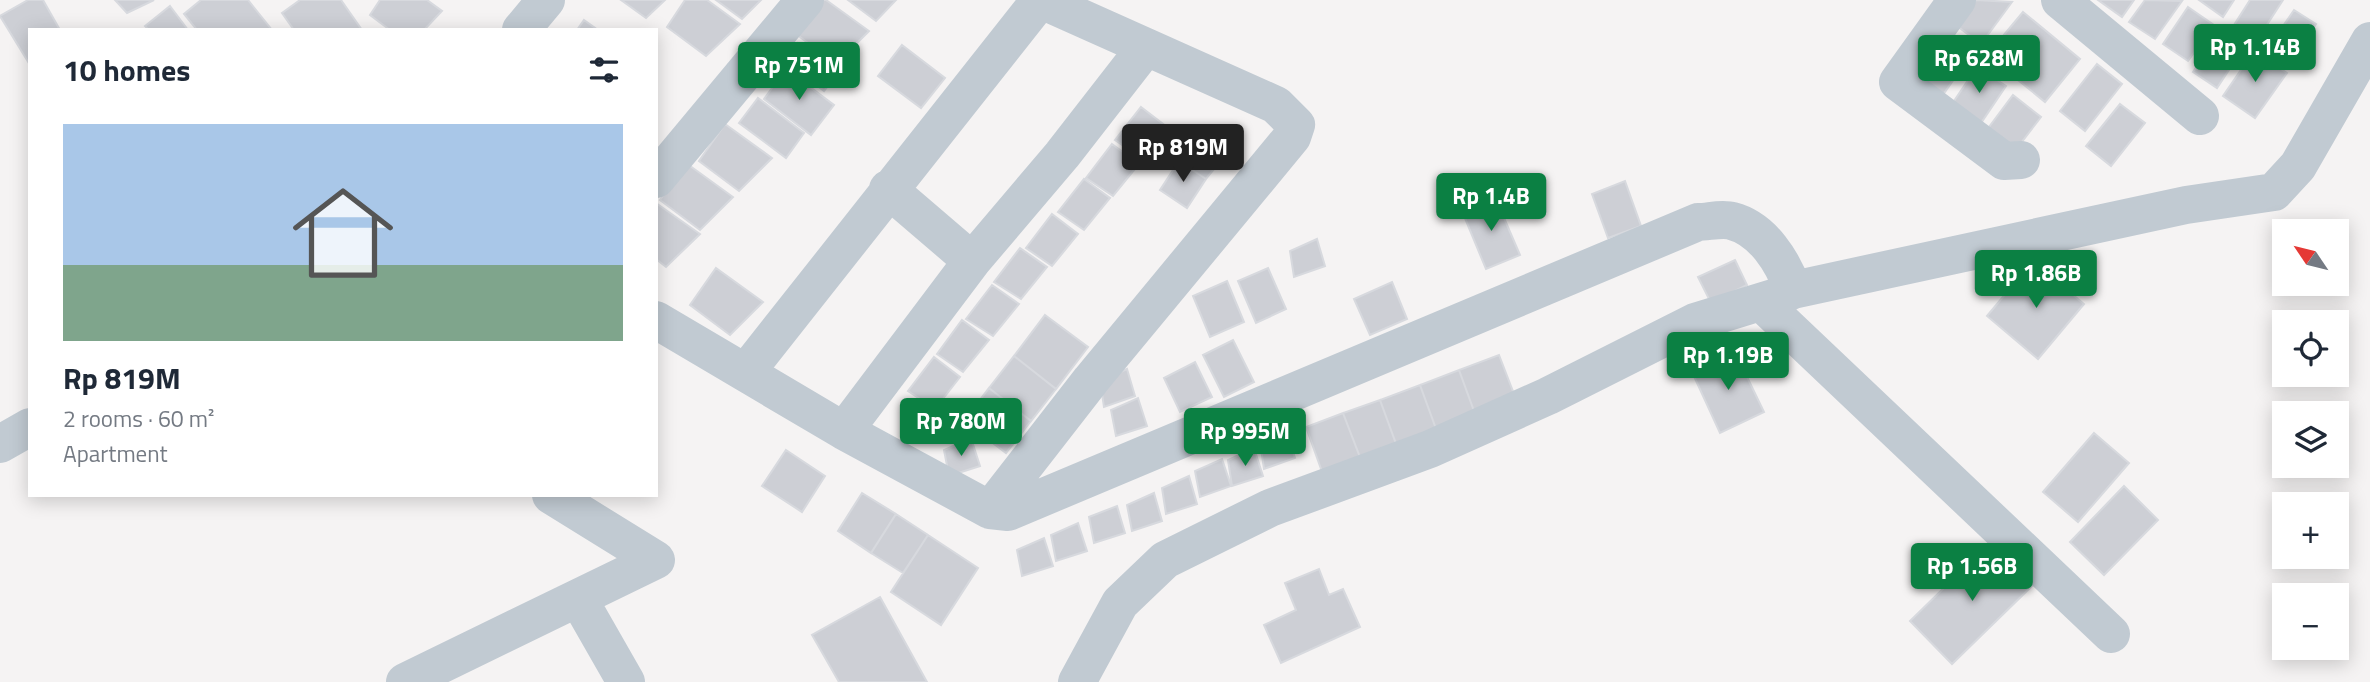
<!DOCTYPE html>
<html lang="en">
<head>
<meta charset="utf-8">
<style>
	:root { --surface:#fff; --page:#f2f2f3; --text:#1f2937; --muted:#747a83; --accent:#0b8043 }
	body { margin:0; font-family:"Titillium Web",sans-serif; background:var(--page); color:var(--text); height:100vh; display:flex; flex-direction:column; font-size:26px; white-space:nowrap }
	* { box-sizing:border-box; margin:0 }
	p { font-size:23px; color:var(--muted) }
	.icon { flex:none; width:38px; height:38px; fill:none; stroke:currentColor; stroke-width:2; stroke-linecap:round; stroke-linejoin:round }
	.map { position:relative; flex:1; overflow:hidden }
	.details { position:absolute; left:28px; top:28px; width:630px; height:469px; display:flex; flex-direction:column; background:var(--surface); border-radius:0px; box-shadow:0 4px 18px #0003 }
	.details>* { flex:none }
	.needle { width:46px; rotate:305deg }
	.fabs { position:absolute; left:2272px; top:219px; display:grid; gap:14px }
	.fabs a { display:grid; place-items:center; width:77px; height:77px; border-radius:0px; background:var(--surface); box-shadow:0 4px 18px #0003; font-size:35px }
	.price { position:absolute; translate:-50% -60px; padding:0 16px; border-radius:7px; background:var(--accent); color:#fff; font-size:23px; line-height:46px; filter:drop-shadow(0 2px 4px #0008) }
	.price::after { content:''; position:absolute; left:50%; top:42px; width:21px; height:16px; margin-left:-10px; background:inherit; clip-path:polygon(0 0,100% 0,50% 100%) }
	.price.current { background:#222; color:#fff }
	ul { padding:0; list-style:none }
	li { display:grid; align-content:center; gap:14px; height:371px; padding:0 35px }
	li span { display:grid; place-items:center; height:217px; border-radius:0px; color:#555 }
	li>.icon { margin-inline-start:auto }
	span .icon { width:126px; height:126px; fill:#fffc; stroke-width:1 }
	li b { font-size:30px }
	h2 { display:flex; justify-content:space-between; align-items:center; height:84px; padding:0 35px; font-size:30px }
	.map>svg:first-child { display:block }
	.building { fill:#cdcfd5; stroke:#d7d9de; stroke-width:2 }
	.lines { fill:none; stroke-linecap:round; stroke-linejoin:round }
	.minor { stroke:#c1cad2; stroke-width:38 }
	.tertiary { stroke:#c1cad2; stroke-width:38 }
</style>
</head>
<body>
<div class="map">
<svg width="2370" height="682" viewBox="0 0 2370 682">
	<rect width="100%" height="100%" fill="#f5f3f3"/>
	<path class="building" d="M 28,0 L 43,0 L 60,30 L 30,30 L 30,65 L 0,16 Z
		M 115,0 L 154,0 L 127,13 Z
		M 201,0 L 248,0 L 272,30 L 197,30 L 184,14 Z
		M 300,0 L 341,0 L 362,30 L 294,30 L 282,13 Z
		M 380,0 L 427,0 L 442,11 L 424,30 L 390,30 L 370,15 Z
		M 621,0 L 665,0 L 646,18 Z
		M 685,0 L 707,0 L 740,24 L 706,56 L 667,27 Z
		M 716,0 L 761,0 L 742,19 Z
		M 820,0 L 826,0 L 869,31 L 836,64 L 796,34 Z
		M 848,0 L 896,0 L 876,21 Z
		M 1976,0 L 2012,2 L 1981,44 L 1957,26 Z
		M 2098,0 L 2134,0 L 2122,17 Z
		M 2145,0 L 2182,1 L 2155,39 L 2129,22 Z
		M 2199,0 L 2234,0 L 2223,17 Z
		M 2250,0 L 2283,0 L 2257,40 L 2234,25 Z
		M 170,6 L 188,30 L 149,30 L 145,26 Z
		M 2188,7 L 2214,25 L 2188,61 L 2163,44 Z
		M 2294,10 L 2316,24 L 2290,62 L 2268,48 Z
		M 2023,12 L 2080,59 L 2045,102 L 1987,55 Z
		M 584,20 L 598,30 L 577,30 Z
		M 2220,31 L 2244,47 L 2217,88 L 2193,72 Z
		M 1940,42 L 1966,62 L 1940,99 L 1913,80 Z
		M 798,43 L 838,73 L 824,91 L 785,60 Z
		M 902,45 L 945,78 L 921,108 L 878,76 Z
		M 2254,51 L 2287,73 L 2255,118 L 2223,96 Z
		M 2097,64 L 2122,84 L 2085,131 L 2060,111 Z
		M 1977,67 L 2006,86 L 1981,123 L 1952,104 Z
		M 786,69 L 834,105 L 811,135 L 764,99 Z
		M 2013,95 L 2041,117 L 2014,152 L 1986,131 Z
		M 758,98 L 804,133 L 786,158 L 739,123 Z
		M 2120,104 L 2145,123 L 2111,166 L 2086,146 Z
		M 1141,107 L 1167,127 L 1141,158 L 1115,140 Z
		M 725,124 L 772,158 L 739,191 L 699,161 Z
		M 1205,127 L 1232,147 L 1206,179 L 1179,161 Z
		M 1112,144 L 1139,164 L 1113,196 L 1086,178 Z
		M 1179,161 L 1206,179 L 1187,208 L 1160,190 Z
		M 686,163 L 733,197 L 700,230 L 660,200 Z
		M 1084,179 L 1110,198 L 1084,230 L 1058,212 Z
		M 1625,181 L 1641,226 L 1608,238 L 1592,194 Z
		M 1495,197 L 1520,255 L 1486,269 L 1462,211 Z
		M 656,203 L 700,234 L 666,267 L 656,259 Z
		M 1052,214 L 1078,234 L 1052,266 L 1026,248 Z
		M 1317,239 L 1325,266 L 1294,277 L 1290,251 Z
		M 1020,248 L 1047,267 L 1021,299 L 994,282 Z
		M 1735,260 L 1747,285 L 1711,303 L 1698,277 Z
		M 2033,261 L 2084,304 L 2038,359 L 1987,316 Z
		M 716,268 L 763,302 L 730,335 L 690,305 Z
		M 1268,268 L 1286,309 L 1256,323 L 1238,281 Z
		M 1227,281 L 1244,322 L 1210,337 L 1193,296 Z
		M 1392,282 L 1407,319 L 1370,335 L 1354,299 Z
		M 992,285 L 1019,304 L 993,336 L 966,319 Z
		M 1045,315 L 1088,347 L 1056,389 L 1014,356 Z
		M 962,320 L 989,340 L 963,372 L 937,354 Z
		M 1233,340 L 1254,382 L 1224,397 L 1203,355 Z
		M 1735,352 L 1764,412 L 1720,433 L 1692,372 Z
		M 1499,355 L 1519,407 L 1478,422 L 1459,370 Z
		M 1014,356 L 1056,389 L 1031,421 L 989,388 Z
		M 934,357 L 960,377 L 935,409 L 908,391 Z
		M 1195,362 L 1212,397 L 1180,412 L 1164,378 Z
		M 1127,369 L 1135,396 L 1104,407 L 1100,381 Z
		M 1459,370 L 1478,422 L 1439,437 L 1420,385 Z
		M 1420,385 L 1439,437 L 1399,452 L 1380,400 Z
		M 989,388 L 1031,421 L 1006,453 L 964,421 Z
		M 1138,398 L 1147,426 L 1116,436 L 1111,410 Z
		M 1380,400 L 1399,452 L 1363,465 L 1343,413 Z
		M 1343,413 L 1363,465 L 1325,480 L 1306,427 Z
		M 1286,431 L 1295,458 L 1264,469 L 1260,442 Z
		M 2094,433 L 2129,463 L 2078,522 L 2043,492 Z
		M 971,438 L 980,466 L 949,476 L 944,450 Z
		M 1254,448 L 1263,476 L 1232,486 L 1228,460 Z
		M 786,450 L 825,476 L 802,512 L 762,486 Z
		M 1222,459 L 1231,486 L 1200,497 L 1195,471 Z
		M 1189,476 L 1197,504 L 1166,514 L 1162,488 Z
		M 2124,486 L 2158,520 L 2104,575 L 2070,542 Z
		M 862,493 L 896,514 L 871,553 L 838,531 Z
		M 1154,493 L 1162,521 L 1132,531 L 1127,505 Z
		M 1117,506 L 1125,533 L 1094,543 L 1089,517 Z
		M 896,514 L 928,535 L 903,573 L 871,553 Z
		M 1078,523 L 1087,551 L 1056,561 L 1051,535 Z
		M 928,535 L 978,568 L 941,625 L 891,592 Z
		M 1044,538 L 1053,566 L 1022,576 L 1017,550 Z
		M 1992,541 L 2034,584 L 1952,664 L 1910,621 Z
		M 1319,569 L 1329,595 L 1343,589 L 1360,627 L 1281,663 L 1264,625 L 1296,610 L 1285,583 Z
		M 880,597 L 927,682 L 839,682 L 812,635 Z"/>
	<g class="lines">
		<path class="minor" d="M 1957,0 L 1898,82 L 2004,161 L 2021,160
			M 2060,0 L 2200,116
			M 656,179 L 805,0
			M 888,189 L 972,261
			M 1793,290 L 2186,205 L 2274,192 L 2298,166 L 2370,41
			M 1761,302 L 2111,634
			M 656,320 L 844,431 L 990,510 L 1008,512 L 1698,222 C 1708,222 1722,218 1732,221 C 1763,229 1783,262 1793,290 L 1780,296 L 1695,322 L 1548,396 L 1430,449 L 1270,508 L 1165,560 L 1120,603 L 1077,682
			M 746,372 L 1040,0
			M 844,431 L 972,261 L 1062,155 L 1146,47
			M 990,510 L 1091,380 L 1292,137 L 1296,125 L 1276,105 L 1041,0
			M 578,598 L 626,682
			M 405,682 L 656,560 L 551,495"/>
		<path class="tertiary" d="M 521,30 L 546,0
			M 0,444 L 30,427"/>
	</g>
</svg>
<div class="fabs">
<a><svg class="needle" viewBox="-14 -14 28 28"><path d="M0-13l5 13h-10z" fill="#e53935"/><path d="M0 13l5-13h-10z" fill="#747a83"/></svg></a>
<a><svg class="icon" aria-label="locate" viewBox="0 0 24 24"><circle cx="12" cy="12" r="6"/><path d="M12 2v4M12 18v4M2 12h4M18 12h4"/></svg></a>
<a><svg class="icon" aria-label="layers" viewBox="0 0 24 24"><path d="M12 4l9 5-9 5-9-5zM3 14l9 5 9-5"/></svg></a>
<a>+</a>
<a>−</a>
</div>
<b class="price" style="left:2255px;top:84px">Rp 1.14B</b>
<b class="price" style="left:1979px;top:95px">Rp 628M</b>
<b class="price" style="left:799px;top:102px">Rp 751M</b>
<b class="price current" style="left:1183px;top:184px">Rp 819M</b>
<b class="price" style="left:1491px;top:233px">Rp 1.4B</b>
<b class="price" style="left:2036px;top:310px">Rp 1.86B</b>
<b class="price" style="left:1728px;top:392px">Rp 1.19B</b>
<b class="price" style="left:961px;top:458px">Rp 780M</b>
<b class="price" style="left:1245px;top:468px">Rp 995M</b>
<b class="price" style="left:1972px;top:603px">Rp 1.56B</b>
<section class="details">
<h2>10 homes<svg class="icon" aria-label="filters" viewBox="0 0 24 24"><path d="M4 7h16M4 17h16"/><circle cx="9" cy="7" r="2"/><circle cx="15" cy="17" r="2"/></svg></h2>
<ul>
<li><span style="background:linear-gradient(#a9c7e8 65%,#7fa58c 0)"><svg class="icon" aria-label="home" viewBox="0 0 24 24"><path d="M3 11l9-7 9 7M6 9v11h12V9"/></svg></span><div><b>Rp 819M</b><p>2 rooms · 60 m²</p><p>Apartment</p></div></li>
</ul>
</section>
</div>
</body>
</html>
